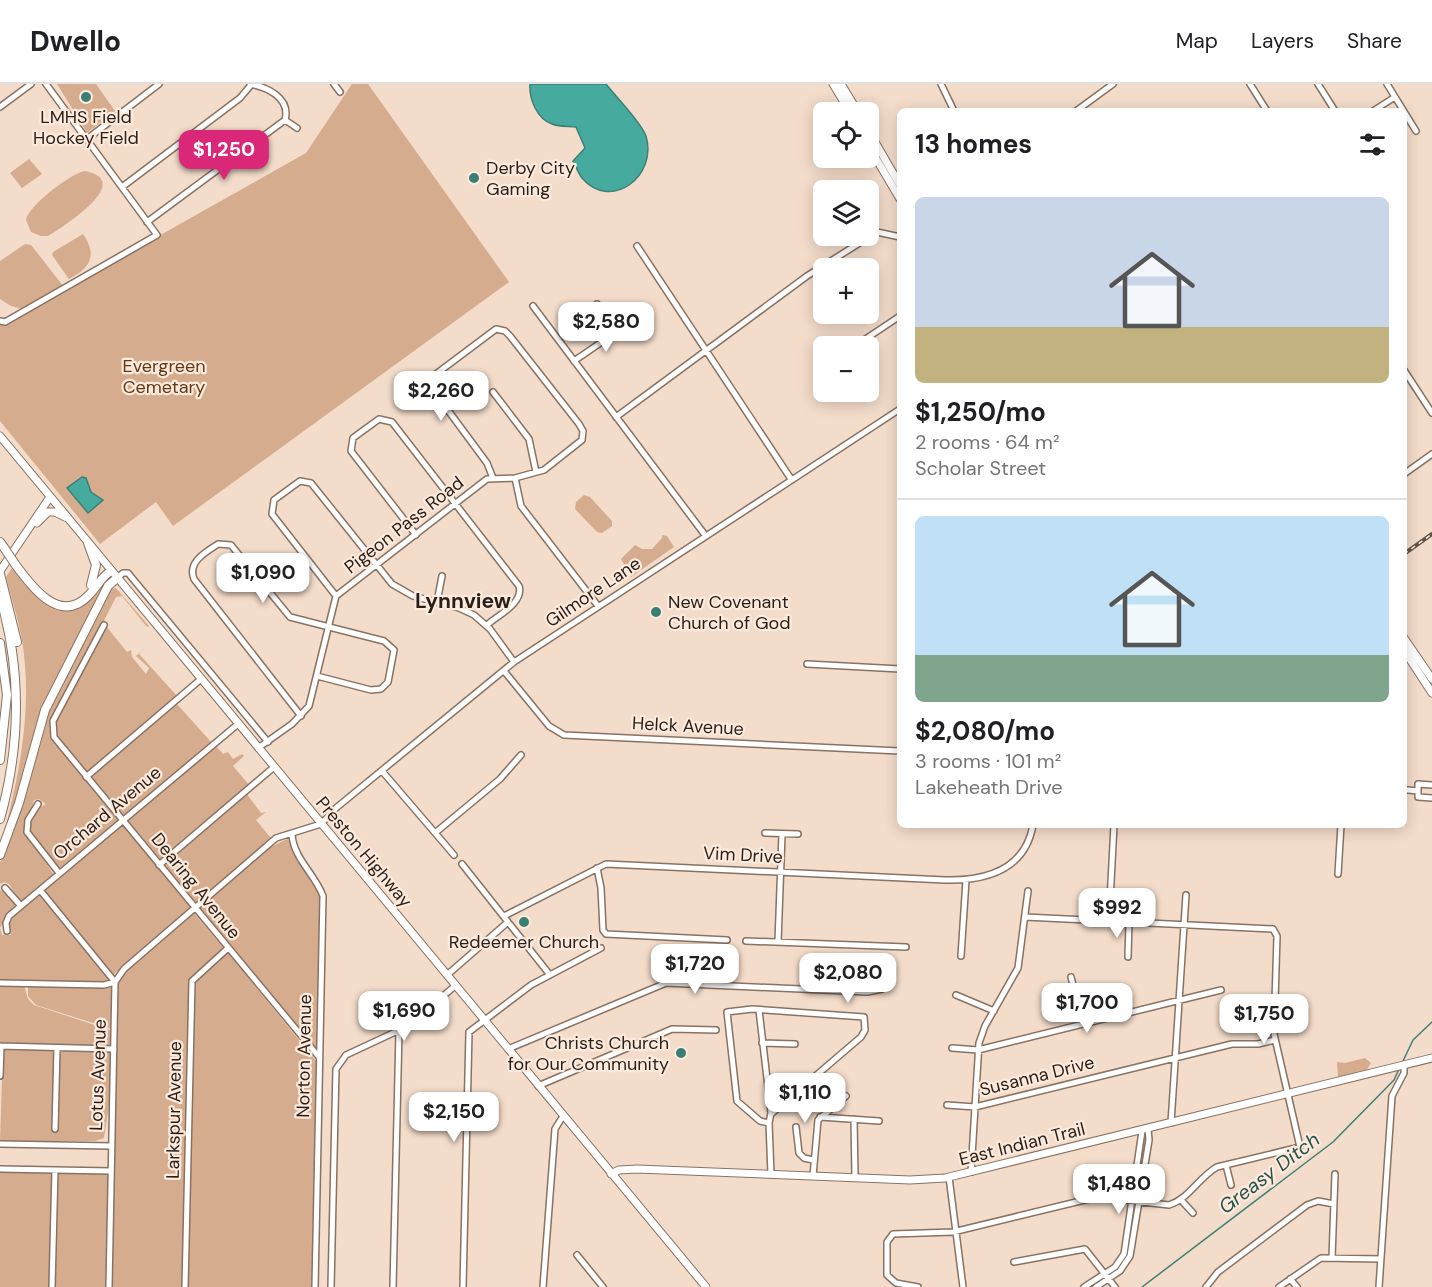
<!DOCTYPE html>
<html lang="en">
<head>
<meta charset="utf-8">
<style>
	:root { --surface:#fff; --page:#f6f6f6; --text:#202124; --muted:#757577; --line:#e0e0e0; --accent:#db2777 }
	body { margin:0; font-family:"DM Sans",sans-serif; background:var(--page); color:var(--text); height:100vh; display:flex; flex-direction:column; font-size:22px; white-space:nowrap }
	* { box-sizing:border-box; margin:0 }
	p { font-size:20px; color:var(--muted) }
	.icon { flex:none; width:33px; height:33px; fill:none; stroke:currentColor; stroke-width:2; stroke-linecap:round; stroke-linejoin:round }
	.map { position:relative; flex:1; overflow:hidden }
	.side { position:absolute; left:897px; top:24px; width:510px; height:720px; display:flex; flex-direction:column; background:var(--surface); border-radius:9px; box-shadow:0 3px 15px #0003 }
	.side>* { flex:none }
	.buttons { position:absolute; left:813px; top:18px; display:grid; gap:12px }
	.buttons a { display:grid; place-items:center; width:66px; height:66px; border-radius:9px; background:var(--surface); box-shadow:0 3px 15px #0003; font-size:30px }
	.price { position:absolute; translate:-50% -51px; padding:0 14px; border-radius:12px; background:#fff; color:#222; font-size:20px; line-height:39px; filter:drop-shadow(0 2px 3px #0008) }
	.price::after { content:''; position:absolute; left:50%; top:36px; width:18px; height:14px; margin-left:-9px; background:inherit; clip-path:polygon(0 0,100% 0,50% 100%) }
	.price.active { background:var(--accent); color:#fff }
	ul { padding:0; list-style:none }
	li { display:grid; align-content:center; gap:12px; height:318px; padding:0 18px }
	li+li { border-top:2px solid var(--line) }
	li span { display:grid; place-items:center; height:186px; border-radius:9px; color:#555 }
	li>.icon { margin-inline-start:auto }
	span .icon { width:108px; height:108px; fill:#fffc; stroke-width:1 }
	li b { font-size:26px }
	h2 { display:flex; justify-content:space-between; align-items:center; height:72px; padding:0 18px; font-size:26px }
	header { display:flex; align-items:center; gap:36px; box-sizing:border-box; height:84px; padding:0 30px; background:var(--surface); border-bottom:2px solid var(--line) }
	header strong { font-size:28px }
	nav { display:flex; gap:33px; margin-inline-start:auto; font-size:21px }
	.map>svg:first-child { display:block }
	.green { fill:#d6ac8e }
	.water { fill:#46aa9e; stroke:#3d8076; stroke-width:1.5 }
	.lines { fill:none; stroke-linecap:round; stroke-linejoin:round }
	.stream { stroke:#3d8076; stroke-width:1.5 }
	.minor-casing { stroke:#887263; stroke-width:8 }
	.major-casing { stroke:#887263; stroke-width:9 }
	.highway-casing { stroke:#887263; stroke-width:10 }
	.minor { stroke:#fff; stroke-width:5 }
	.major { stroke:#fff; stroke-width:7 }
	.highway { stroke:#fff; stroke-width:8 }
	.rail-casing { stroke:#61534a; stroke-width:4 }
	.rail { stroke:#fdeadc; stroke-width:1.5; stroke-dasharray:4.5; stroke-linecap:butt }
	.highway-bridge-casing { stroke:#887263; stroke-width:10; stroke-linecap:butt }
	.highway-bridge { stroke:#fff; stroke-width:8 }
	.poi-dot { fill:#397f76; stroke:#fdeadc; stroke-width:2 }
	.labels { text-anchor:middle; stroke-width:4.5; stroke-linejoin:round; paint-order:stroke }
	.poi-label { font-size:18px; fill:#281f19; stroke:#fdeadc }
	.park-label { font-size:18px; fill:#603815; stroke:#fdeadc }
	.street-label { font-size:18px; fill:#281f19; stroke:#fdeadc }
	.water-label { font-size:20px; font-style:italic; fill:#27534d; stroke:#fdeadc }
	.quarter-label { font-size:21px; font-weight:bold; fill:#281f19; stroke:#fdeadc }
</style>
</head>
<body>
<header>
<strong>Dwello</strong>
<nav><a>Map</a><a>Layers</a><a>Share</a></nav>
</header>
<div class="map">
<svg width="1432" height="1203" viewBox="0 0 1432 1203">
	<rect width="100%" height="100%" fill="#f4dcca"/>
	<path class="green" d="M 57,0 L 96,0 L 115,27 L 87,49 Z
		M 352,0 L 368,0 L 509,198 L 173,442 L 156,418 L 100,460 L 0,337 L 0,237 L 5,238 L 26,226 L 11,222 L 0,215 L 0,177 L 25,160 L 31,161 L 64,203 L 29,225 L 306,69 Z
		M 29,75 L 42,90 L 22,104 L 10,89 Z
		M 85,87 C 136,97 62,143 48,152 L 41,152 L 31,148 L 26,136 C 28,122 71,89 85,87 Z
		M 83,150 C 98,172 90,184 69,195 L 52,171 L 53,168 Z
		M 584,411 L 590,413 L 612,437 L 612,442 L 602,449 L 597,448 L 575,425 L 576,418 Z
		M 662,451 L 667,452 L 674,463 L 631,493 L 621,475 L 635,461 L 642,465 L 652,465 L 662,454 Z
		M 14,481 C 31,505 37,523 70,524 L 107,492 L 109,494 L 53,605 L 3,753 C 20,688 33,623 22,556 C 18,534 11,513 6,493 Z
		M 116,504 L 149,542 L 147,543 L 122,512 L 116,513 L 49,645 L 57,659 L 119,736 L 59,785 L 34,757 L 28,744 L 33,727 L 46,720 L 39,715 L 34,716 L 25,748 L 54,791 L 21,819 L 9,800 L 4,798 L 0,800 L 0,779 L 17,733 L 45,635 L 111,505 Z
		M 108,538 L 106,542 L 127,568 L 131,566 L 132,573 L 146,590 L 149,584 L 136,572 L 146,563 L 139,570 L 178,613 L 87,690 L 56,654 L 54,638 Z
		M 176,619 L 212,659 L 123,733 L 91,697 L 92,691 Z
		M 215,661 L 223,670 L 228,668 L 233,675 L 242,670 L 244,672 L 233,682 L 250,702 L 159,777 L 127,739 L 127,735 Z
		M 246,709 L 261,729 L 266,728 L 256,736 L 271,754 L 274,753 L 196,821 L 163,784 L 162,779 Z
		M 122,740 L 191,824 L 113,891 L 42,806 Z
		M 287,755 L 290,757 L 320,814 L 317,968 L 198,824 L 269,764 Z
		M 0,806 L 7,810 L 17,822 L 6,832 L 0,844 L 2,851 L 11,851 L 9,835 L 40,809 L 111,895 L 105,900 L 0,898 Z
		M 193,828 L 224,865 L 190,897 L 183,1203 L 111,1203 L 118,898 L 121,890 Z
		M 227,868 L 317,978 L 313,1203 L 187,1203 L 193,900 Z
		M 0,901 L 24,901 L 28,915 L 34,921 L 113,947 L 112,961 L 110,963 L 0,961 Z
		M 28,901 L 111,903 L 112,945 L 36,921 L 28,912 Z
		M 3,965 L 53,965 L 59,969 L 64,965 L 111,967 L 112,1001 L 104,1054 L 95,1057 L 0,1057 Z
		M 1365,974 L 1371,979 L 1366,987 L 1338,993 L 1337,978 L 1345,979 Z
		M 0,1088 L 53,1088 L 50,1203 L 0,1203 Z
		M 56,1088 L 109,1089 L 106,1203 L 54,1203 Z"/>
	<path class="water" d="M 530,0 L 606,0 C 616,13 641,38 646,52 C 658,92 611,128 582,94 C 578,89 576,82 573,77 L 585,64 L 576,43 C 569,42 559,43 552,40 C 537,35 529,15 530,0 Z
		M 82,393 L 86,394 L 91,408 L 103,416 L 88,429 L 67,404 Z"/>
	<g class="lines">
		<path class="stream" d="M 1403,977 L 1413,956 L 1432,938
			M 1142,1203 L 1333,1058 L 1394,996 L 1399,985"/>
		<g class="minor-casing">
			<path id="minor" d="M 250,0 C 267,3 291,14 285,36
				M 334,0 L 340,8
				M 941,0 L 954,27
				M 1250,0 L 1267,27
				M 1318,0 L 1335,27
				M 1387,0 L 1416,47
				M 0,23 L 31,0
				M 1076,27 L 1113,0
				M 1373,27 L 1395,13
				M 285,36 L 297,44
				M 87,55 L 159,0
				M 122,103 L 240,14 L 251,1
				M 147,138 L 285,36
				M 637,162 L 791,395
				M 597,220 L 597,227 L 612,251
				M 533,222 L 705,451
				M 0,237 L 5,238 L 157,151 L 46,0
				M 855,262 L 900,232
				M 574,277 L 625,242
				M 1404,286 L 1432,329
				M 493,308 L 529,355 L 536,388
				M 616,333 L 807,192 L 877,148 L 900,153
				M 1404,390 L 1432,370
				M 515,394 L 521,422 L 598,522
				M 416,451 L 351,367 L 353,354 L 379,335 L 392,338 L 519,502 C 524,519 498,531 487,541
				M 117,494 L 123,489 L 128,489 L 268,658
				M 336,512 L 272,430 L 274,416 L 300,397 L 311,399 L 392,500 L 413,512 L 459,524 L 474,531 L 490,545 L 514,578
				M 437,518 L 442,492
				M 104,541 L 53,637 L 54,653 L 319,973
				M 807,580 L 900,585
				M 504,587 L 549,642 L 564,651 L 900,667
				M 301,632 L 194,495 C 187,478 206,468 218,460 L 231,461 L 290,533 L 384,557 L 394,566 L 388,598 L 381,605 L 371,606 L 317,592
				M 258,664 L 292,640 L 309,622 L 336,512 L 487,395 L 515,394 L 544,386 L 582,356 L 583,347 L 579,340 L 510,252 L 505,247 L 496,245 L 436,290 L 430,302 L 487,379 L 493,394
				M 382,687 L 454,771
				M 86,693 L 201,595
				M 1408,706 L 1418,707
				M 1418,707 L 1418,713 L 1432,714
				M 1418,707 L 1418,700 L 1432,701
				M 38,720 L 28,736 L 27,748 L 59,789
				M 435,749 L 500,695 L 521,671
				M 765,749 L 798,750
				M 292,751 C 294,775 315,790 323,812 L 315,1203
				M 462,780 L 550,891
				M 159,781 L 274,683
				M 597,784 L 601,804 L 603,846 L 606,850 L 727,856
				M 1338,790 L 1341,741
				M 5,804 L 21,822
				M 40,806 L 115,898 L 109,1203
				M 504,832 L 606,780 L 945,796 C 986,797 1025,786 1033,741
				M 1109,836 L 1114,741
				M 7,847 L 6,839 L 9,832 L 238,640
				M 746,857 L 906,863
				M 778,858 L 782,750
				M 961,872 L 966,796
				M 1128,873 L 1129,838
				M 447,891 L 508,838
				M 1071,893 L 1083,939
				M 0,899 L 104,901 L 115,898 L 124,885 L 276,754 L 321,740 L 336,724 L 514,578 L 900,325
				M 956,911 L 994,927
				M 759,926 L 771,1029 L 769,1039 L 771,1090
				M 762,959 L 795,960
				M 0,962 L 114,965
				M 952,964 L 978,966 L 1221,906
				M 508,965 L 666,899 L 867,908 L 882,905
				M 0,992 L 1,962
				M 538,1002 L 672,945 L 716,946
				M 947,1021 L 975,1023 L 1232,960 L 1258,960 L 1275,956
				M 820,1033 L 879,1037
				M 854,1035 L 855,1093
				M 769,1039 L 760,1037 L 737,1017 L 727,928 L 752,925 L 864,933 L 865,946 L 861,953 L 771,1030
				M 1171,1039 L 1186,811
				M 796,1043 L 799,1069 L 804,1074 L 813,1076
				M 55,1045 L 57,964
				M 0,1060 L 111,1062
				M 1226,1081 L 1231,1101
				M 0,1085 L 111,1087
				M 971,1088 L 979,959 L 985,942 L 1018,884 L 1028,807
				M 813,1092 L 818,1036 L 846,1012
				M 949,1093 L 963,1203
				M 1181,1116 L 1193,1129
				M 577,1171 L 603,1203
				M 1332,1174 L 1335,1090
				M 1014,1178 L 1085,1165 L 1115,1203
				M 1290,1195 L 1297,1203
				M 52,1203 L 55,1086
				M 185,1203 L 192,897 L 227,865
				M 331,1203 L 336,985 L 346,971 L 406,943 L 455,902
				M 393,1203 L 399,947
				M 463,1203 L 469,948 L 531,901 L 601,864
				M 543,1203 L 555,1045 L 563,1032
				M 918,1203 L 896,1199 L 887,1191 L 887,1158 L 893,1150 L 953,1148 L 1097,1113 L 1169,1121 C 1189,1115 1199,1093 1217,1083 L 1300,1063 L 1274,950 L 1277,852 L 1273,845 L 1025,833
				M 1084,1203 L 1115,1183 L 1124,1170 L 1142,1047
				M 1096,1203 L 1120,1187 L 1130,1172 L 1149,1056 L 1148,1045
				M 1206,1203 L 1218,1188 L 1307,1121 L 1318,1117 L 1334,1120
				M 1279,1203 L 1321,1174 L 1381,1175
				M 1379,1203 L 1392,1012 L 1404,989 L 1404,981"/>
		</g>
		<g class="major-casing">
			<path id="major" d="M 833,0 L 850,28
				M 841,0 L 858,28
				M 868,46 L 900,101
				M 868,61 L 900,115
				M 0,352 L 706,1203
				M 37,439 L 48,428 L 55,428 L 65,433
				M 0,487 L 50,413
				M 1404,554 L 1432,595
				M 1404,566 L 1432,609
				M 611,1090 L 619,1086 L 637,1085 L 910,1096 L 945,1094 L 1432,974"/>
		</g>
		<g class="highway-casing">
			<path id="highway" d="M 0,458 L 5,465
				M 88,459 L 96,481 L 91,501
				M 15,480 C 31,502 60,542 89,511 C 98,502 100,494 111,487
				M 0,490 L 17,558
				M 0,512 C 22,587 21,660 0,735
				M 0,559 L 7,611 L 0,676
				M 0,771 L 19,719 L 45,626 L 108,502 L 117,494"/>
		</g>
		<use href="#minor" class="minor"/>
		<use href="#major" class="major"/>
		<use href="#highway" class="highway"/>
		<g class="rail-casing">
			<path id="rail" d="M 1404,470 L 1432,450"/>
		</g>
		<use href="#rail" class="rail"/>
		<g class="highway-bridge-casing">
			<path id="highway-bridge" d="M 5,465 L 15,480"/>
		</g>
		<use href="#highway-bridge" class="highway-bridge"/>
	</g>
	<g class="poi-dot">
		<circle cx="86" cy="13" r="6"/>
		<circle cx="474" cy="94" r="6"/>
		<circle cx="656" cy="528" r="6"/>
		<circle cx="524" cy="838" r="6"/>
		<circle cx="681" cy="969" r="6"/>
	</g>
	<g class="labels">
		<g class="poi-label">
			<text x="86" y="39">LMHS Field<tspan x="86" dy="21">Hockey Field</tspan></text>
			<text x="486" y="90" text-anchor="start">Derby City<tspan x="486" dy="21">Gaming</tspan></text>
			<text x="668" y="524" text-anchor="start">New Covenant<tspan x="668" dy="21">Church of God</tspan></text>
			<text x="524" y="864">Redeemer Church</text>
			<text x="669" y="965" text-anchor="end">Christs Church<tspan x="669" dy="21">for Our Community</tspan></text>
		</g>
		<g class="park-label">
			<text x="164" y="288">Evergreen<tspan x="164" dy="21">Cemetary</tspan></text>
		</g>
		<g class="street-label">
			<text transform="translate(404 441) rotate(-38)" y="6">Pigeon Pass Road</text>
			<text transform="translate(593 508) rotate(-34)" y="6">Gilmore Lane</text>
			<text transform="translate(688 642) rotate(3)" y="6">Helck Avenue</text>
			<text transform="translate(107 729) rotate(-40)" y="6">Orchard Avenue</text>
			<text transform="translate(364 768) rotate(50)" y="6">Preston Highway</text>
			<text transform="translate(743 771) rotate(3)" y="6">Vim Drive</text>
			<text transform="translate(196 802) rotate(51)" y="6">Dearing Avenue</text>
			<text transform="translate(304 972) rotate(-89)" y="6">Norton Avenue</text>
			<text transform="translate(98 991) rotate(-88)" y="6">Lotus Avenue</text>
			<text transform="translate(1037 992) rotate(-14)" y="6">Susanna Drive</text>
			<text transform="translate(174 1026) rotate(-89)" y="6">Larkspur Avenue</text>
			<text transform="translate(1022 1060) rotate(-14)" y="6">East Indian Trail</text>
		</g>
		<g class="water-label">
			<text transform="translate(1269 1089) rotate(-37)" y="7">Greasy Ditch</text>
		</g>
		<g class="quarter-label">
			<text x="463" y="524">Lynnview</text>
		</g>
	</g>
</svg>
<div class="buttons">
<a><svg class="icon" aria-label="locate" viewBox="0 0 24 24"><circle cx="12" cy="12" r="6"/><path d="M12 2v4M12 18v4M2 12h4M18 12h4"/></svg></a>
<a><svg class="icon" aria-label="layers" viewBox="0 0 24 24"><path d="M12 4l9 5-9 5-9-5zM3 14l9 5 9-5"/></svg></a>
<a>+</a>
<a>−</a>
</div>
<b class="price active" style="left:224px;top:97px">$1,250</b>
<b class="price" style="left:606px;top:269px">$2,580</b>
<b class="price" style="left:441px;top:338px">$2,260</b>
<b class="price" style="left:263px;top:520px">$1,090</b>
<b class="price" style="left:1117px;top:855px">$992</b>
<b class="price" style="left:695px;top:911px">$1,720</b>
<b class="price" style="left:848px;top:920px">$2,080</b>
<b class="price" style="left:1087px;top:950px">$1,700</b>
<b class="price" style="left:404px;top:958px">$1,690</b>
<b class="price" style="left:1264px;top:961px">$1,750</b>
<b class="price" style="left:805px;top:1040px">$1,110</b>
<b class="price" style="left:454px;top:1059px">$2,150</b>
<b class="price" style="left:1119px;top:1131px">$1,480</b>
<section class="side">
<h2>13 homes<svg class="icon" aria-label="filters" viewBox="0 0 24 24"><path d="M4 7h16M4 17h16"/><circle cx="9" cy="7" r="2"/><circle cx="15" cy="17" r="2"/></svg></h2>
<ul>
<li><span style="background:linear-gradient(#c9d6e8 70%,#c2b280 0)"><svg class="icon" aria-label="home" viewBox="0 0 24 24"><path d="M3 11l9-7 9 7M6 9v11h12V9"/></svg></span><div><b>$1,250/mo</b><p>2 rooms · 64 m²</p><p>Scholar Street</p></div></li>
<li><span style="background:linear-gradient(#bfe0f5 75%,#7fa58c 0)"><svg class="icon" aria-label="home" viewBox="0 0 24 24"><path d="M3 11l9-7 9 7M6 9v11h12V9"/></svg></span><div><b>$2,080/mo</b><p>3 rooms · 101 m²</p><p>Lakeheath Drive</p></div></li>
</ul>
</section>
</div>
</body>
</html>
